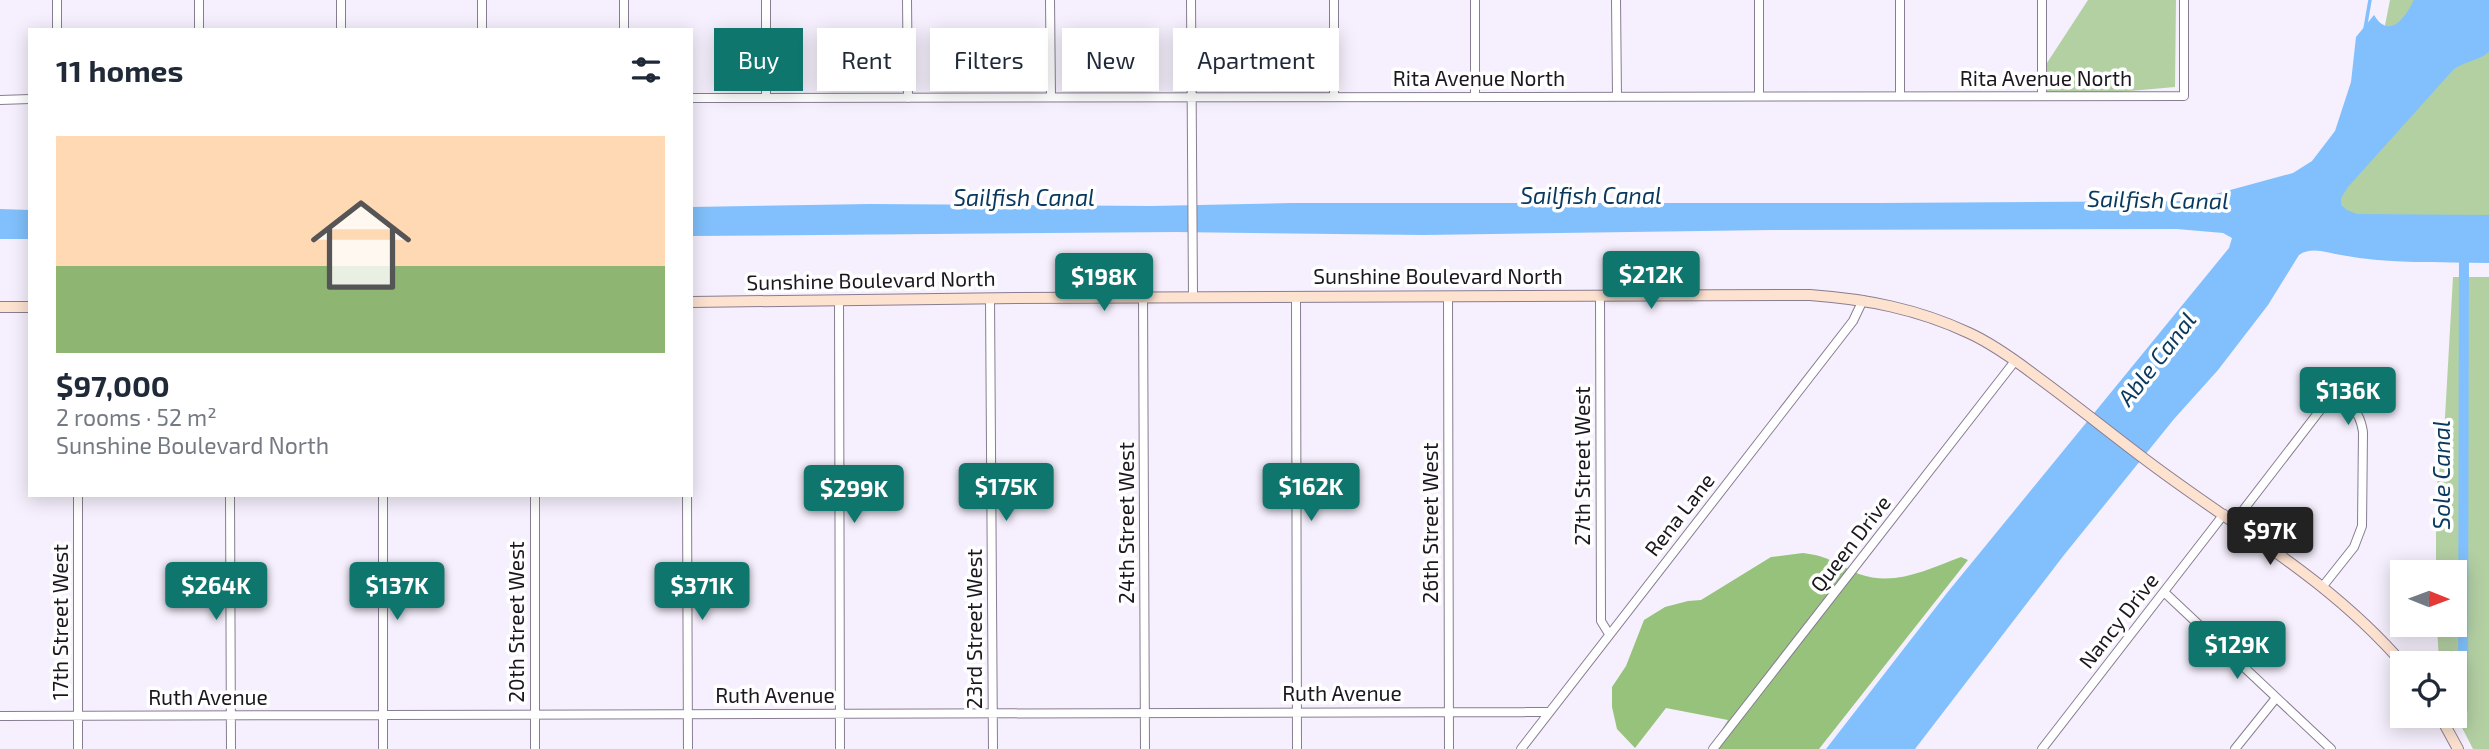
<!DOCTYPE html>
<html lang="en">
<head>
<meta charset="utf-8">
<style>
	:root { --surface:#fff; --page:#f2f2f3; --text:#1f2937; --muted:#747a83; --accent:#0f766e }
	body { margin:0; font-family:"Exo 2",sans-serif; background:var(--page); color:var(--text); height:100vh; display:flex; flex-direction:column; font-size:26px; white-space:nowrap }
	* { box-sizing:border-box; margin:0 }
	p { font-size:23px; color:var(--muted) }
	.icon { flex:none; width:38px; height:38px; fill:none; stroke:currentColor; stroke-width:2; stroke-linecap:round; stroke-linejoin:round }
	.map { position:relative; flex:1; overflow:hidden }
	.details { position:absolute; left:28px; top:28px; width:665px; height:469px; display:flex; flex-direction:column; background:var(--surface); border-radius:0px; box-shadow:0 4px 18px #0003 }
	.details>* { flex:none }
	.banner { position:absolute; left:714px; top:28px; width:665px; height:63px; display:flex; gap:14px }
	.needle { width:46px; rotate:91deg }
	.fabs { position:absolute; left:2390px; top:560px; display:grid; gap:14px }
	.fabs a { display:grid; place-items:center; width:77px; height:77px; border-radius:0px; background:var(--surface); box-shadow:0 4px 18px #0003; font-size:35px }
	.price { position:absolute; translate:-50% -60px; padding:0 16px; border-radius:7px; background:var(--accent); color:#fff; font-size:23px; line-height:46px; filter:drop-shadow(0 2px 4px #0008) }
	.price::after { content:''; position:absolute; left:50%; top:42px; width:21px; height:16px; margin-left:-10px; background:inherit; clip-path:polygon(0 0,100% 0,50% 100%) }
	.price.selected { background:#222; color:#fff }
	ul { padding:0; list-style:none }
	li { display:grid; align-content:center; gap:14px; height:371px; padding:0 28px }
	li span { display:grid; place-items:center; height:217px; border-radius:0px; color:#555 }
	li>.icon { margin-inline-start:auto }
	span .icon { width:126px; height:126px; fill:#fffc; stroke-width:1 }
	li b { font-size:30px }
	h2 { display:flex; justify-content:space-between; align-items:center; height:84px; padding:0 28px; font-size:30px }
	.pill { padding:0 24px; border-radius:0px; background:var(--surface); box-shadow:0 4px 18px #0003; font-size:24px; line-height:63px }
	.pill.selected { background:var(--accent); color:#fff }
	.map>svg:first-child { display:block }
	.green { fill:#b3d0a3 }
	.forest { fill:#96c27b }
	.water { fill:#81c0fc }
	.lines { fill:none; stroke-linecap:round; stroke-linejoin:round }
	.stream { stroke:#81c0fc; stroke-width:3.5 }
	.canal { stroke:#81c0fc; stroke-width:10 }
	.street-casing { stroke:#887d92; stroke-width:10 }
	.secondary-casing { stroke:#887d92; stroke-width:12 }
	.street { stroke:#fff; stroke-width:8 }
	.secondary { stroke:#fde2d0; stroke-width:10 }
	.labels { text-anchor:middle; stroke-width:7; stroke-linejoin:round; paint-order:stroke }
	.street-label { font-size:21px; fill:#1b171f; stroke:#fff }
	.water-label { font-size:23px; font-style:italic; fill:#09395f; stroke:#fff }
</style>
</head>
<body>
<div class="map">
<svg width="2489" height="749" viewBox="0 0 2489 749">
	<rect width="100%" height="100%" fill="#f6effd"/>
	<path class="green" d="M 2088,0 L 2176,0 L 2175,87 L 2063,97 L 2040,97 L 2045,66 Z
		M 2390,0 L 2489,0 L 2489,233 L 2296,212 L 2365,126 Z
		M 2453,277 L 2489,277 L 2489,749 L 2473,749 L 2455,714 L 2455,663 L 2439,663 L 2437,625 L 2455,625 L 2455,572 L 2436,572 L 2436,489 L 2443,452 Z"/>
	<path class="forest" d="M 1803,553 C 1830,556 1837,565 1859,574 C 1895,587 1928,569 1961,557 L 1968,560 L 1819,749 L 1710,749 L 1728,720 L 1666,708 L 1635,748 L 1617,729 L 1612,707 L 1612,687 L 1626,666 L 1644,620 L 1665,607 L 1688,601 L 1701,600 L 1771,557 Z"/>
	<path class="water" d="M 2414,0 L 2489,0 L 2489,52 C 2479,61 2464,61 2453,70 L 2348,187 L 2341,198 L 2341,205 L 2347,210 L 2357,214 L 2489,215 L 2489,263 C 2440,262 2389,264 2341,255 C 2327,253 2312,246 2299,255 L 2268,305 L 2218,370 L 2174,419 L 2064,555 L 1915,749 L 1826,749 L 1947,593 L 2229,248 L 2232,238 L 2223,233 L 2177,229 L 1771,230 L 1424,235 L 1176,232 L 691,236 L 691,207 L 870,204 L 1151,206 L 1292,203 L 1879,203 L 2190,201 L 2293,173 L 2312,161 L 2335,131 L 2351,82 L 2356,37 L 2374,15 C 2390,41 2406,16 2414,0 Z
		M 0,209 L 30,210 L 30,239 L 0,239 Z"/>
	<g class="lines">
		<path class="stream" d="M 2365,29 L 2370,0"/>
		<path class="canal" d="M 2463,709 L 2464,250"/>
		<g class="street-casing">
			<path id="street" d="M 57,0 L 57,30
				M 199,0 L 199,30
				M 341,0 L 341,30
				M 482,0 L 482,30
				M 624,0 L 624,30
				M 766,0 L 766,98
				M 907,0 L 908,98
				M 1050,0 L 1051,97
				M 1191,0 L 1193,297
				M 1334,0 L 1334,97
				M 1475,0 L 1475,97
				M 1616,0 L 1617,96
				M 1759,0 L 1759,95
				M 1900,0 L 1900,96
				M 2042,0 L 2042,96
				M 691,98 L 2184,96 L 2184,0
				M 0,100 L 30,99
				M 1448,296 L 1449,749
				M 1600,296 L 1601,621 L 1609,634
				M 1143,297 L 1145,749
				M 1296,297 L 1297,749
				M 990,298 L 993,749
				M 839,300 L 840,749
				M 78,495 L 78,749
				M 230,495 L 231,749
				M 383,495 L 383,749
				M 535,495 L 535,749
				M 687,495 L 688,749
				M 2234,522 L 2321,409 C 2345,398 2359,406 2363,432 L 2362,526 L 2354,547 L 2323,586
				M 2164,592 L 2331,749
				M 0,716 L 1549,712
				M 1521,749 L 1853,321 L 1863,300
				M 1713,749 L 2015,361
				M 2042,749 L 2224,514
				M 2235,749 L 2276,698"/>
		</g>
		<g class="secondary-casing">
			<path id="secondary" d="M 691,302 L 1016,298 L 1810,295 C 1866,299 1918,309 1969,333 C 1993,344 2015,360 2036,376 C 2073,403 2109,432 2146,460 C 2233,526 2330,579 2403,664
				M 0,307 L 30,307
				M 2440,716 L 2458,749"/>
		</g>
		<use href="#street" class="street"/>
		<use href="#secondary" class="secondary"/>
	</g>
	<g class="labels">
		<g class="street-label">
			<text x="1479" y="86">Rita Avenue North</text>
			<text x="2046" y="86">Rita Avenue North</text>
			<text x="1438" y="284">Sunshine Boulevard North</text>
			<text transform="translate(871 281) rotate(-1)" y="7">Sunshine Boulevard North</text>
			<text transform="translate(1583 466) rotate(-90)" y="7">27th Street West</text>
			<text transform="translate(1680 515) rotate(-52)" y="7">Rena Lane</text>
			<text transform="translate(1127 523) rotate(-90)" y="7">24th Street West</text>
			<text transform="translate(1431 523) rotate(-90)" y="7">26th Street West</text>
			<text transform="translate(1851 544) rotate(-52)" y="7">Queen Drive</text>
			<text transform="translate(2119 621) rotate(-52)" y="7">Nancy Drive</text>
			<text transform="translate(61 622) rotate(-90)" y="7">17th Street West</text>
			<text transform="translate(517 622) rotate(-90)" y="7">20th Street West</text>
			<text transform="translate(975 629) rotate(-90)" y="7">23rd Street West</text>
			<text x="1342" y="701">Ruth Avenue</text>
			<text x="775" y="703">Ruth Avenue</text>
			<text x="208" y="705">Ruth Avenue</text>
		</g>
		<g class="water-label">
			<text x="1591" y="204">Sailfish Canal</text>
			<text x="1024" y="206">Sailfish Canal</text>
			<text transform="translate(2158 200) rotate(1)" y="8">Sailfish Canal</text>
			<text transform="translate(2157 359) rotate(-52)" y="8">Able Canal</text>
			<text transform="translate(2442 475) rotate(-90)" y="8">Sole Canal</text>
		</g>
	</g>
</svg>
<div class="fabs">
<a><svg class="needle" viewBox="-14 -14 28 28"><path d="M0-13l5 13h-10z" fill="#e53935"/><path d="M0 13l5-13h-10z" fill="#747a83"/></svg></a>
<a><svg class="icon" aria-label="locate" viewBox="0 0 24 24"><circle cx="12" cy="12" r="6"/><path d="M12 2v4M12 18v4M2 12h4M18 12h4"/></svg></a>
</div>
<b class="price" style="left:1651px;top:311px">$212K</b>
<b class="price" style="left:1104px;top:313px">$198K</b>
<b class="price" style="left:2348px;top:427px">$136K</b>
<b class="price" style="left:1006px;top:523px">$175K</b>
<b class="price" style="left:1311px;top:523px">$162K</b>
<b class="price" style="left:854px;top:525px">$299K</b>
<b class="price selected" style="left:2270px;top:567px">$97K</b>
<b class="price" style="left:216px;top:622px">$264K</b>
<b class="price" style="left:397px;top:622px">$137K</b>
<b class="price" style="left:702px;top:622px">$371K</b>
<b class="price" style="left:2237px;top:681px">$129K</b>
<div class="banner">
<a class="pill selected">Buy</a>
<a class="pill">Rent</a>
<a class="pill">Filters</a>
<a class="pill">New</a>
<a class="pill">Apartment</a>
</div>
<section class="details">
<h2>11 homes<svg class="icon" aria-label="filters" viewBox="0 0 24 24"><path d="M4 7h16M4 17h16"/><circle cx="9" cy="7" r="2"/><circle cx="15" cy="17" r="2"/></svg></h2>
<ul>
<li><span style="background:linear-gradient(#ffd9b3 60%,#8fb573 0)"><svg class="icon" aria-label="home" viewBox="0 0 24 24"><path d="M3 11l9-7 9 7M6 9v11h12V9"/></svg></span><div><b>$97,000</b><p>2 rooms · 52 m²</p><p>Sunshine Boulevard North</p></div></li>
</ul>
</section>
</div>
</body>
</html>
